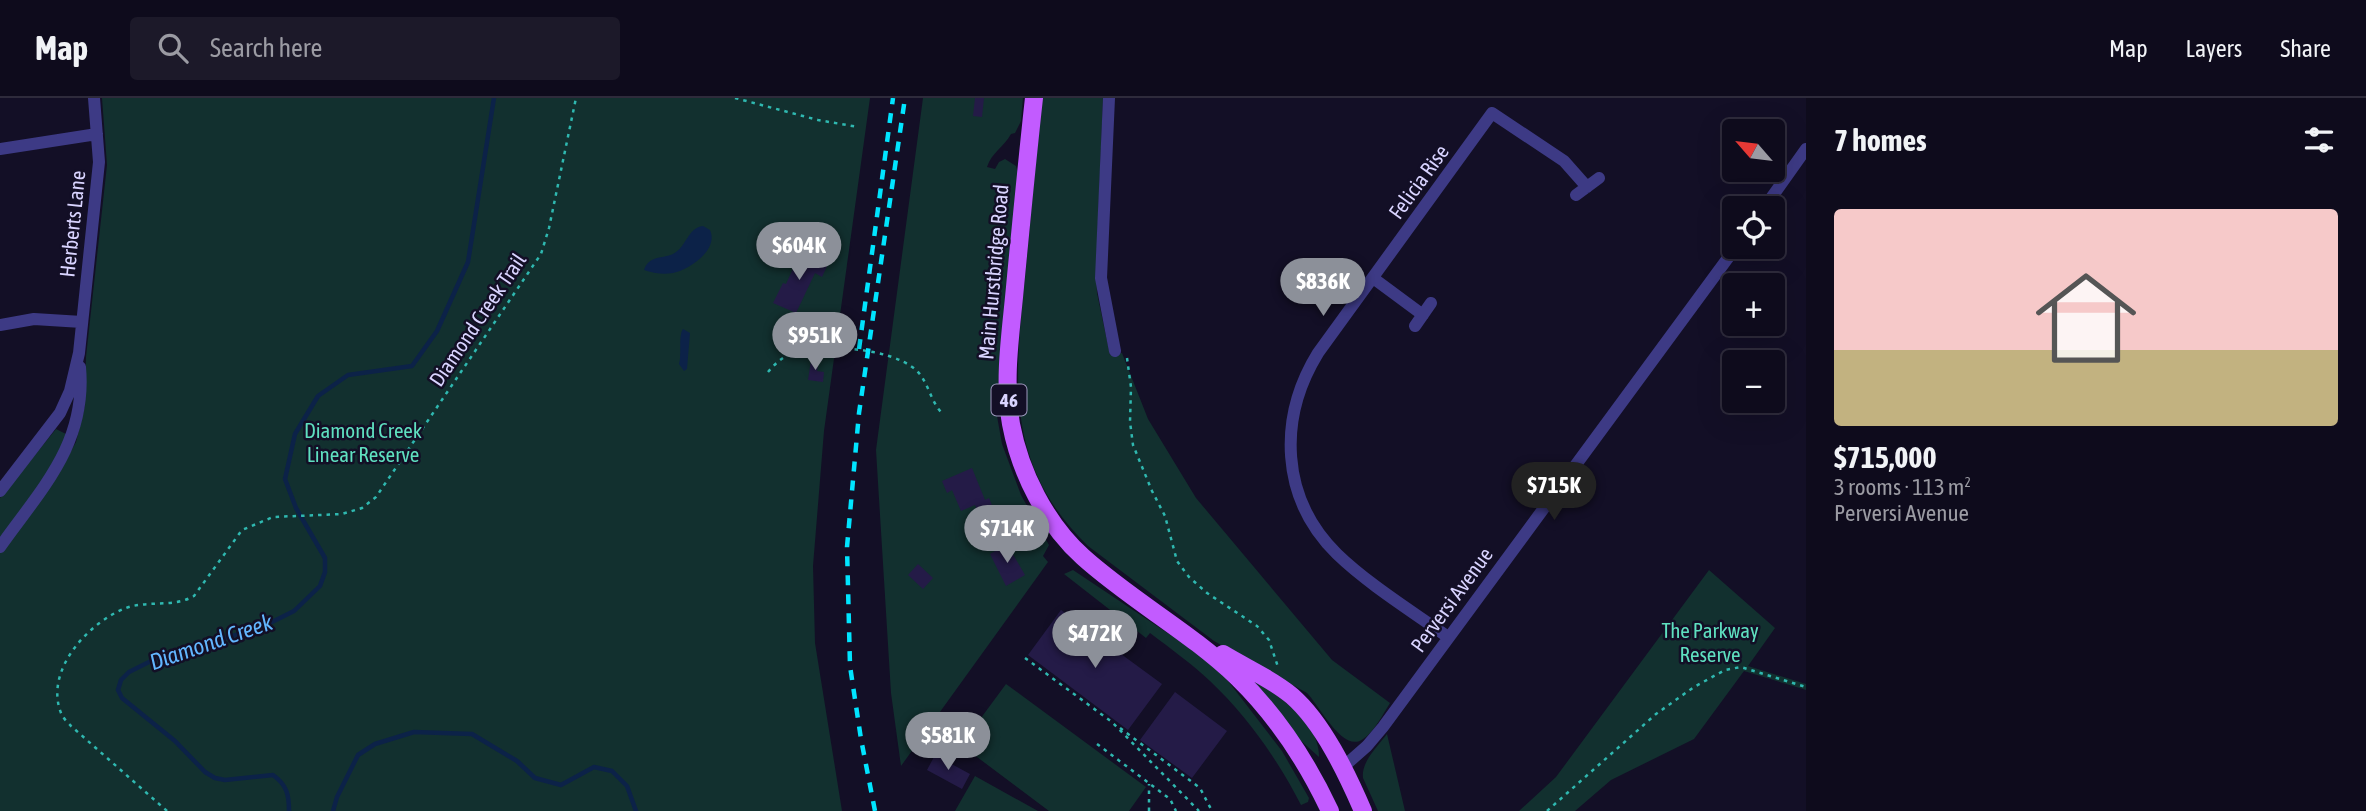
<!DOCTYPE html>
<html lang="en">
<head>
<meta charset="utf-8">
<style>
	:root { --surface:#0e0b1c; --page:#1c1929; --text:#f1f3f6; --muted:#9b9ba3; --line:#2e2b3b; --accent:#8c9099 }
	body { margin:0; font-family:"Asap Condensed",sans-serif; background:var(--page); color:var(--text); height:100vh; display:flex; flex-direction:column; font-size:26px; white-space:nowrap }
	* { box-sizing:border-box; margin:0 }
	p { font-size:23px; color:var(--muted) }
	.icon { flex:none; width:38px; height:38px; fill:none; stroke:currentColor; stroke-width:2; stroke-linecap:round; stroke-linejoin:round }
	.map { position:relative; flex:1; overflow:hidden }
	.drawer { display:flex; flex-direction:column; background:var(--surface); width:560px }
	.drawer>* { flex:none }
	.needle { width:46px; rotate:298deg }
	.buttons { position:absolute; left:1722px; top:21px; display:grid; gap:14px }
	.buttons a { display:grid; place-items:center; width:63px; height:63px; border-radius:7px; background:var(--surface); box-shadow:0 7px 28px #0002,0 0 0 2px var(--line); font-size:35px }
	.price { position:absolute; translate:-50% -60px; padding:0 16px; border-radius:24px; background:var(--accent); color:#fff; font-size:23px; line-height:46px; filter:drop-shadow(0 2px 4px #0008) }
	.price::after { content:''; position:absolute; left:50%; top:42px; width:21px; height:16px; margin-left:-10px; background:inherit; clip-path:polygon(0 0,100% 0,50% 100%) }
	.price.selected { background:#222; color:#fff }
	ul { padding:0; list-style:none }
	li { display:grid; align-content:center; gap:14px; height:371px; padding:0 28px }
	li+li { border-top:2px solid var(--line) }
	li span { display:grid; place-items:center; height:217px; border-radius:7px; color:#555 }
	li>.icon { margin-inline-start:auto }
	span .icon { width:126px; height:126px; fill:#fffc; stroke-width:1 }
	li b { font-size:30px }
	h2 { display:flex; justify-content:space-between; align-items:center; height:84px; padding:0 28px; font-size:30px }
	header { display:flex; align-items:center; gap:42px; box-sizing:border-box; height:98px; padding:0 35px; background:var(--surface); border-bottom:2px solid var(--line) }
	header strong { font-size:33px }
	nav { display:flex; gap:38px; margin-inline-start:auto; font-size:24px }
	.search { width:490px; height:63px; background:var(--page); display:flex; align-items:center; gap:18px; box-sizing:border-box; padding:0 24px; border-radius:7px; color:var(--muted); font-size:26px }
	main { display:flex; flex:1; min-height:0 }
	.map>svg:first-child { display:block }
	.green { fill:#12302f }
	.water { fill:#0c2248 }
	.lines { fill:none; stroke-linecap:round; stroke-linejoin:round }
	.stream { stroke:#0c2248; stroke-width:4.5 }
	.building { fill:#241b47 }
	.path { stroke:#2fb8b0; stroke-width:2.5; stroke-dasharray:3.5 5; stroke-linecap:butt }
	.street { stroke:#3d3a85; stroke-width:12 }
	.primary { stroke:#c25bff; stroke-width:18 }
	.rail { stroke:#00e5ff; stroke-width:4.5; stroke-dasharray:10 9; stroke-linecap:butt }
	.labels { text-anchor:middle; stroke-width:5; stroke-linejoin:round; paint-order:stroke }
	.shield { fill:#130f26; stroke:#9e99be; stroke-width:2 }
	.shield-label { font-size:19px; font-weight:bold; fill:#d9d4ff }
	.street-label { font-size:21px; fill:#d9d4ff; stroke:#130f26 }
	.park-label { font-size:21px; fill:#5fe0c0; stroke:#130f26 }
	.water-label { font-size:23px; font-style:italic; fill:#62b6ff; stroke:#130f26 }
</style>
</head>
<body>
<header>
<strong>Map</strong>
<div class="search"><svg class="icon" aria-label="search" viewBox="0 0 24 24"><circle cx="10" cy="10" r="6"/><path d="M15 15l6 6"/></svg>Search here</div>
<nav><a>Map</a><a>Layers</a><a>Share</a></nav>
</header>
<main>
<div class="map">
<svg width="1806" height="713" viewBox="0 0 1806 713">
	<rect width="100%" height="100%" fill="#130f26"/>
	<path class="green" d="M 102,0 L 870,0 L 824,333 L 813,468 L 815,545 L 842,713 L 0,713 L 0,400 L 56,331 L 66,336 L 61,371 L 76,344 L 85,308 L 86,259 L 107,67 Z
		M 923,0 L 1023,0 L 1021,23 L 1015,35 L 1011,36 C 1004,49 992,54 987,69 L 995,71 L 999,64 L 1005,61 L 1016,68 L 1018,75 L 997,318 L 1002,346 L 1021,397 L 1049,447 L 1043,458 L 1048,464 L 901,668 L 891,595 L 876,352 Z
		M 1042,0 L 1103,0 L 1096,173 L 1097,195 L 1110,257 L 1122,255 L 1148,321 L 1196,400 L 1332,562 L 1390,605 C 1383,616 1374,634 1363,641 C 1343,656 1319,607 1307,595 L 1214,543 L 1088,448 C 1002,365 1015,277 1026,170 C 1031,113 1037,57 1042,0 Z
		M 1073,472 L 1196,554 L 1225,579 L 1282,653 L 1309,700 L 1308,704 L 1301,707 C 1278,662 1247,618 1210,583 C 1192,566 1171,551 1150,535 L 1146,540 L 1064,476 Z
		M 1709,472 L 1775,530 L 1748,568 L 1806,586 L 1806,592 L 1744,573 L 1694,641 L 1611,682 L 1575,713 L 1519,713 L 1556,679 Z
		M 1243,574 C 1270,593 1320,621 1319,659 L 1299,641 Z
		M 1006,586 L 1146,689 L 1129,713 L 1049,713 L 961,647 Z
		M 1387,636 L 1405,713 L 1378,713 L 1363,680 C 1361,664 1377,649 1387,636 Z
		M 975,678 L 1038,713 L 955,713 Z"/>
	<path class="water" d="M 703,128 L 710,132 C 719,152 689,172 673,175 C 663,177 653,175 644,172 C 649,157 662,161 673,156 C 687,149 687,130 703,128 Z
		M 683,231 L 690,235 L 687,271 L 684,273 L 679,266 C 682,255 678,238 683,231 Z"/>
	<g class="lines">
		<path class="stream" d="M 289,713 C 289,697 287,687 273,677 L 225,682 L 215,680 L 205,674 L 175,643 L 122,600 L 118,592 L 121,582 L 129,574 L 159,559 L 260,530 L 294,513 L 320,488 L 325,474 L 325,460 L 296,410 L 285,381 L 295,336 L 318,298 L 348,277 L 412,268 L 437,233 L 468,164 L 494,0
			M 333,713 L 337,699 L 358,657 L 375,646 L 414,634 L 472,636 L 517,663 L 535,680 L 561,687 L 594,669 L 612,673 L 627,688 L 636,713"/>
	</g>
	<path class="building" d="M 975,0 L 984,0 L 982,19 L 973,18 Z
		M 801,153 L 828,166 L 822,179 L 815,175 L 796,215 L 773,205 L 783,185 L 786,186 Z
		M 811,262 L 819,263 L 817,273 L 824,274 L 823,284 L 808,282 Z
		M 972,370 L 985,402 L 989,400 L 997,419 L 982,425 L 975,407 L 961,413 L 952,392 L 947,395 L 942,383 Z
		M 1007,446 L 1025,477 L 1006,488 L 990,456 Z
		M 918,466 L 933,480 L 923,491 L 908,477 Z
		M 1061,512 L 1162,586 L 1128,632 L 1028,557 Z
		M 1175,594 L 1227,633 L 1192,680 L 1140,642 Z
		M 935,657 L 970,676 L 962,691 L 927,672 Z"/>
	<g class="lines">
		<path class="path" d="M 735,0 L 818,22 L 858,29
			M 1127,260 L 1131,289 L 1130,324 L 1133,347 L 1152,393 L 1165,418 L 1177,463 L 1189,479 L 1207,495 L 1257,528 L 1269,542 L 1278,569
			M 768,274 C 774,267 781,260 789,257 C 821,245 890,249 916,272 C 928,283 930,302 941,314
			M 1025,560 L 1112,624 L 1199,713
			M 1120,630 L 1200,690 L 1212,713
			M 1097,646 L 1170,701 L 1176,713
			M 167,713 L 71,628 C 68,625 63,620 61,615 C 44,572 89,524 126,510 C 148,502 173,510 194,498 L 242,432 L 273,419 L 342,416 L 362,410 L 376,399 L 541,156 L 549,130 L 576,0
			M 1149,713 L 1149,686
			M 1547,713 L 1656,616 L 1694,589 L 1725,572 L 1741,569 L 1806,589"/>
		<path class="street" d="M 1109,0 L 1101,180 L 1115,253
			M 0,51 L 97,36
			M 1576,97 L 1599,80
			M 1764,110 L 1806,51
			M 1373,180 L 1423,217
			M 0,227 L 34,221 L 82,224
			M 1415,228 L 1431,205
			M 0,393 L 60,315 L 70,293 L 79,255 L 99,64 L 94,0
			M 0,449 C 41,391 87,346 80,269
			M 1448,539 C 1413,514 1368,486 1337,456 C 1280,400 1278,320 1318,255 L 1492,15 L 1564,63 L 1587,89
			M 1342,670 L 1367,648 L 1383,629 L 1736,149"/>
		<path class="primary" d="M 1034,0 C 1027,63 1021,126 1015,189 C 1011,234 1003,281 1011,326 C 1020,374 1046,426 1083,459 C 1132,503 1190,534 1237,579 C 1276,617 1307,664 1330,713
			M 1223,556 C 1246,570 1272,581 1292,598 C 1323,625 1347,676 1363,713"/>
		<path class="rail" d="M 859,251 L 893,0
			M 875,713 L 861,641 L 850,568 L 847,449 L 859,315 L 905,0"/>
	</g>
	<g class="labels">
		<rect class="shield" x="991.5" y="286.5" width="35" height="31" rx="5"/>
		<g class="shield-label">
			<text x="1009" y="309">46</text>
		</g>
		<g class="street-label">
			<text transform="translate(1419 84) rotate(-54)" y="7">Felicia Rise</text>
			<text transform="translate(73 126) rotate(-84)" y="7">Herberts Lane</text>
			<text transform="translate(994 174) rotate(-85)" y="7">Main Hurstbridge Road</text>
			<text transform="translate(478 222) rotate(-56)" y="7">Diamond Creek Trail</text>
			<text transform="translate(1452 502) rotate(-54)" y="7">Perversi Avenue</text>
		</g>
		<g class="park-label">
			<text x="363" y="340">Diamond Creek<tspan x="363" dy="24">Linear Reserve</tspan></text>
			<text x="1710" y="540">The Parkway<tspan x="1710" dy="24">Reserve</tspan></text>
		</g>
		<g class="water-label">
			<text transform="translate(211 544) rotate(-19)" y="8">Diamond Creek</text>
		</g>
	</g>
</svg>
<div class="buttons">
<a><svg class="needle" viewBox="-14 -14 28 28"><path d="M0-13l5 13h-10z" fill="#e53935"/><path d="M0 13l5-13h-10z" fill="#9b9ba3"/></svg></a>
<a><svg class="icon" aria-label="locate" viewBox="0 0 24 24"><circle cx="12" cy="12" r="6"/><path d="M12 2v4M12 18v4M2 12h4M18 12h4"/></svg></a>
<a>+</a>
<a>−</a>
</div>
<b class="price" style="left:799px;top:184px">$604K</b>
<b class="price" style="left:1323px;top:220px">$836K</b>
<b class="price" style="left:815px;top:274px">$951K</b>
<b class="price selected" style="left:1554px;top:424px">$715K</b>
<b class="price" style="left:1007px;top:467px">$714K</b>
<b class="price" style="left:1095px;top:572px">$472K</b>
<b class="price" style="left:948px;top:674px">$581K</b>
</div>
<section class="drawer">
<h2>7 homes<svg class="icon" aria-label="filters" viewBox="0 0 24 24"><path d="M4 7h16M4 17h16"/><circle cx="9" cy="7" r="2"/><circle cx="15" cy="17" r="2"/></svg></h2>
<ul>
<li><span style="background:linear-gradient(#f6c9c9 65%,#c2b280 0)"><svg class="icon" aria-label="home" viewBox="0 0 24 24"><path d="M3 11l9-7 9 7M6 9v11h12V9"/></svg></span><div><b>$715,000</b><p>3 rooms · 113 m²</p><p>Perversi Avenue</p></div></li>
</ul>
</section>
</main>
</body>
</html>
